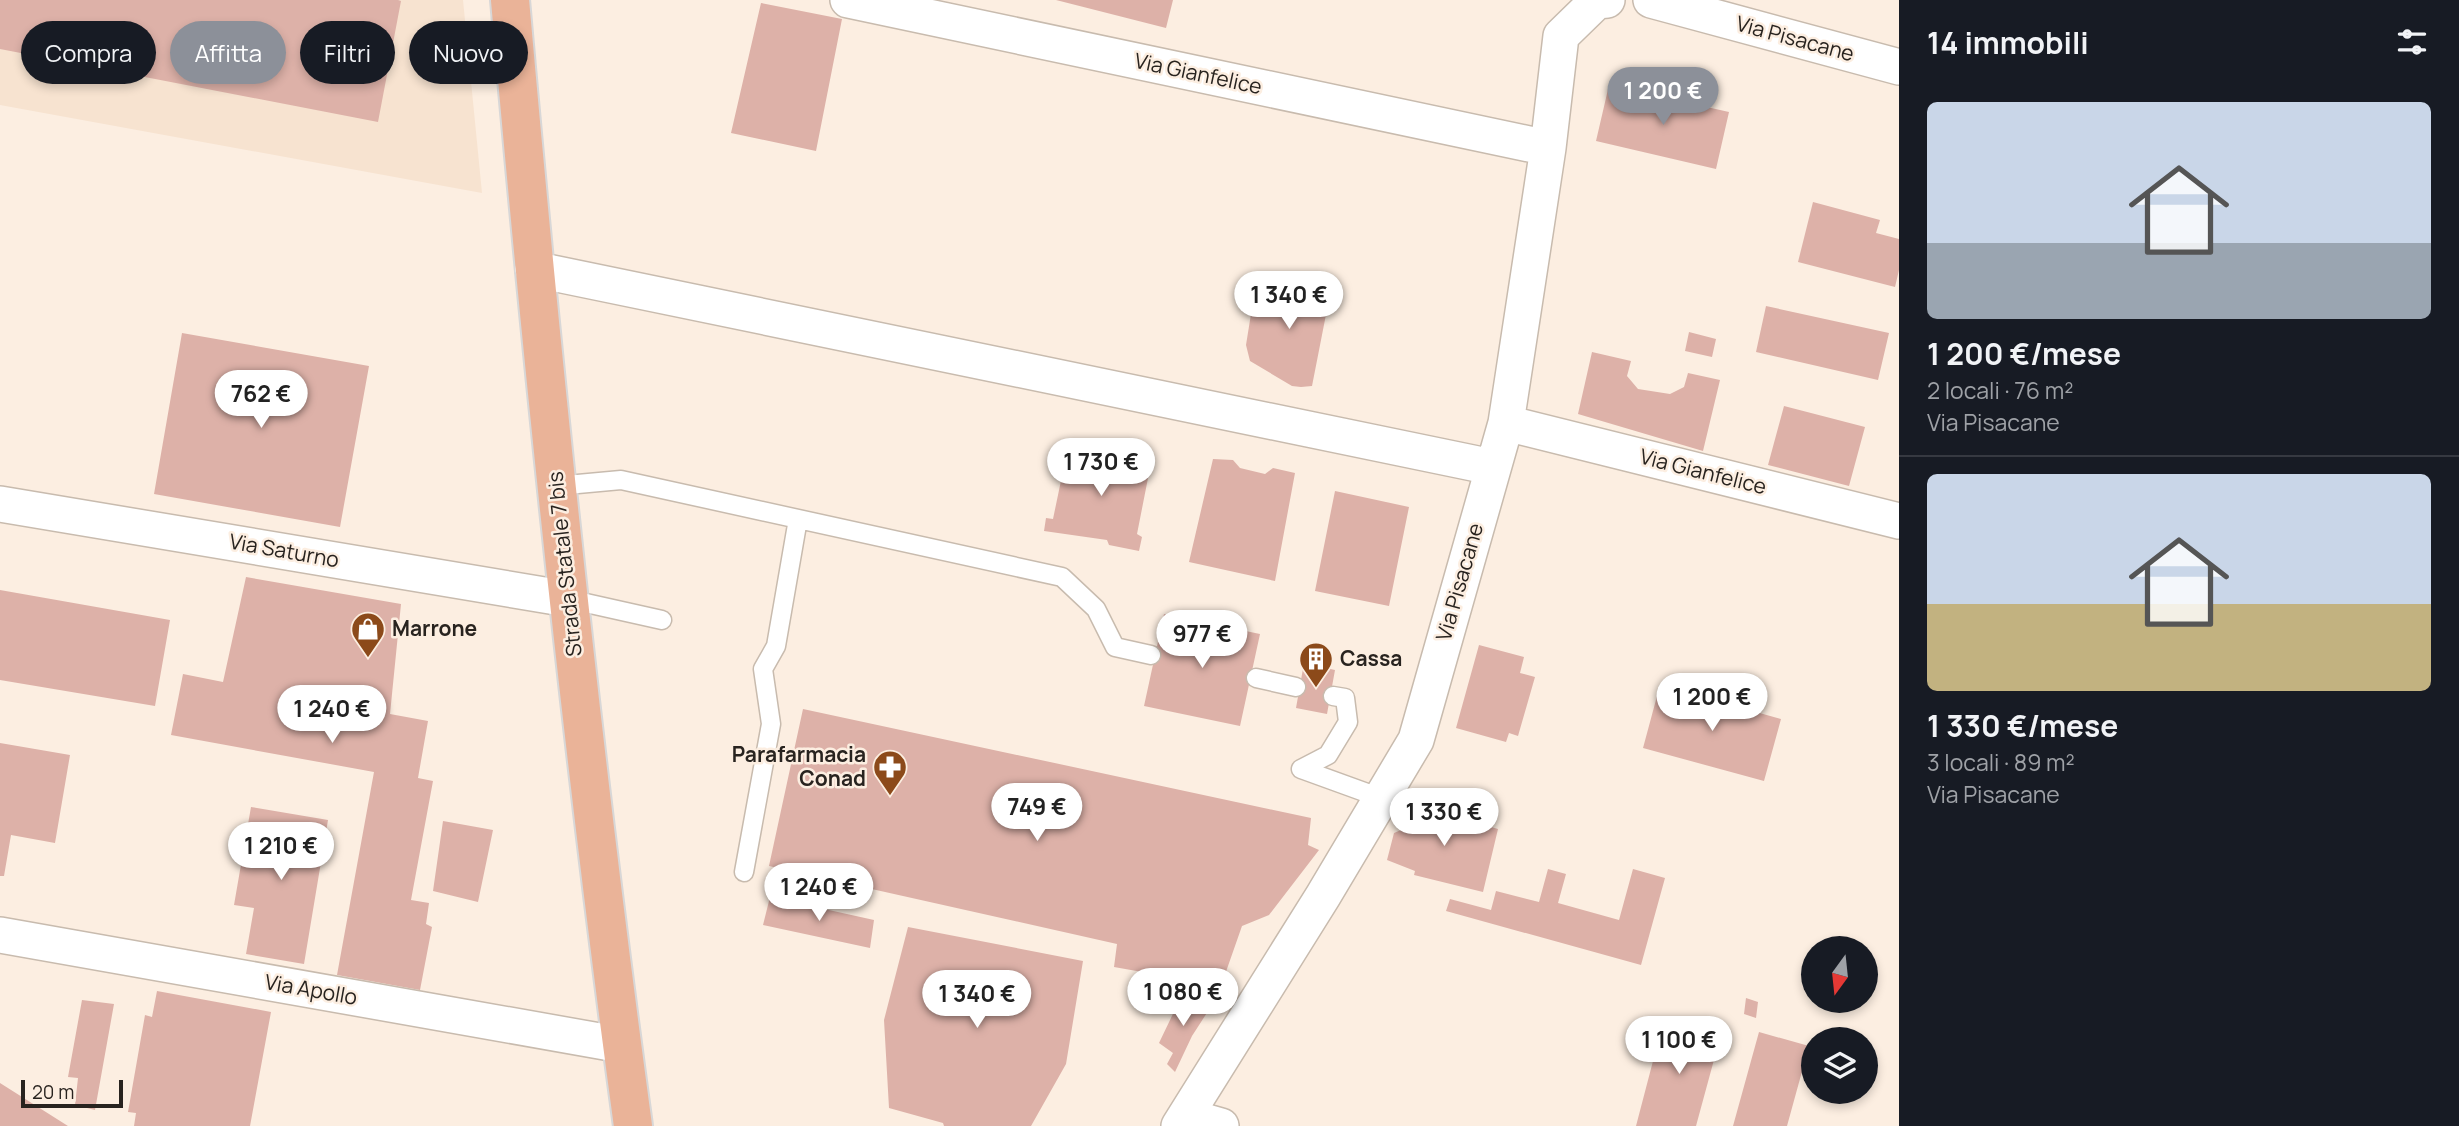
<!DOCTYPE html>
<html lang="it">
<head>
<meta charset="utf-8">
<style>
	:root { --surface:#171b24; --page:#242831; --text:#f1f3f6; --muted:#9ea1a6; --line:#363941; --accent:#8c9099 }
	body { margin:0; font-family:Manrope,sans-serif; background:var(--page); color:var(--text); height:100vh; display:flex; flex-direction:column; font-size:26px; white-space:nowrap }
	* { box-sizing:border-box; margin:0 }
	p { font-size:23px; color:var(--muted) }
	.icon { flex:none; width:38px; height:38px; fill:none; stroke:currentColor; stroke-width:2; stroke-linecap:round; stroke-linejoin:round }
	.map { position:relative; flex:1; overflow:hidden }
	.sheet { display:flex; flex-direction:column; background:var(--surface); width:560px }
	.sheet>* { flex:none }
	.hud { position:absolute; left:21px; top:21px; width:665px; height:63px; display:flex; gap:14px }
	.needle { width:46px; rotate:195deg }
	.buttons { position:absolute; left:1801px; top:936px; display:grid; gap:14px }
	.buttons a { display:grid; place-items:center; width:77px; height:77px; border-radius:50%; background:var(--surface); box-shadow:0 4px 10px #0003; font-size:35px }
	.scale { position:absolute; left:21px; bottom:18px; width:102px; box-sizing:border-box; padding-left:7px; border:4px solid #28231f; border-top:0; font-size:19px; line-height:24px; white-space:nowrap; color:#28231f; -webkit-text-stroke:5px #fceee1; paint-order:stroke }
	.price { position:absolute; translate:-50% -60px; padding:0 16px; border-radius:24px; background:#fff; color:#222; font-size:23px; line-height:46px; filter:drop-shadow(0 2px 4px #0008) }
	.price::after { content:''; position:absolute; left:50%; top:42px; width:21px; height:16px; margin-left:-10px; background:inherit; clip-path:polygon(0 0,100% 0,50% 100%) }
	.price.active { background:var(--accent); color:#fff }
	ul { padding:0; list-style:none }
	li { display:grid; align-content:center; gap:14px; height:371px; padding:0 28px }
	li+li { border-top:2px solid var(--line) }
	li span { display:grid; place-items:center; height:217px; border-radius:10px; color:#555 }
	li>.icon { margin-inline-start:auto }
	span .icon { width:126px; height:126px; fill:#fffc; stroke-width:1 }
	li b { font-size:30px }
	h2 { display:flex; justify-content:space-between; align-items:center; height:84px; padding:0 28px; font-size:30px }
	.chip { padding:0 24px; border-radius:32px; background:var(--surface); box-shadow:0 4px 10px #0003; font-size:24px; line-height:63px }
	.chip.active { background:var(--accent); color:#fff }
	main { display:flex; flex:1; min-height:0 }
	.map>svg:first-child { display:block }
	.built { fill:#f7e3d0 }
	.building { fill:#ddb1a8 }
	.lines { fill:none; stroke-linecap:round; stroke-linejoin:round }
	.service-casing { stroke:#c8bbae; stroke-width:21 }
	.minor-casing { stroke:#c8bbae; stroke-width:38 }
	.primary-casing { stroke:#d8d7d7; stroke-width:42 }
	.service { stroke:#fff; stroke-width:18 }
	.minor { stroke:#fff; stroke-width:35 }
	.primary { stroke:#eab398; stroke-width:38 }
	.labels { text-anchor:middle; stroke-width:5; stroke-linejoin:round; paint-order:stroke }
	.street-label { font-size:21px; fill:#28231f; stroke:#fceee1 }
	.poi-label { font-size:21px; font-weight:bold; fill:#28231f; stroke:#fceee1; text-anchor:start }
</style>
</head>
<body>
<main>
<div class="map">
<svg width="1899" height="1126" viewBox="0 0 1899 1126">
	<rect width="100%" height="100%" fill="#fceee1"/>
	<path class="built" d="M 0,0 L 463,0 L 482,193 L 0,105 Z"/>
	<path class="building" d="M 0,0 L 398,0 L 401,1 L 378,122 L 0,49 Z
		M 1056,0 L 1173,0 L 1166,28 Z
		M 761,3 L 842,19 L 816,151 L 731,133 Z
		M 1609,85 L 1729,112 L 1716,169 L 1596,141 Z
		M 1813,202 L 1880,220 L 1876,233 L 1899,239 L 1899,270 L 1895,287 L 1798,262 Z
		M 1296,279 L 1331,289 L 1312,386 L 1301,387 L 1292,386 L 1250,361 L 1246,345 L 1251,314 L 1258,315 L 1266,294 L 1273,294 L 1277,280 Z
		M 1766,306 L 1889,333 L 1878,380 L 1756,352 Z
		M 1689,332 L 1716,339 L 1712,357 L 1685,351 Z
		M 182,333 L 369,366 L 340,527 L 154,494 Z
		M 1592,352 L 1631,361 L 1627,376 L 1638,389 L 1670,394 L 1684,387 L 1688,373 L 1720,380 L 1703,451 L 1578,414 Z
		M 1784,406 L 1865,427 L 1849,486 L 1768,465 Z
		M 1068,447 L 1151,463 L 1137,534 L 1142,537 L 1139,551 L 1109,545 L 1107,540 L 1044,531 L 1046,518 L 1053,519 Z
		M 1213,459 L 1233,460 L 1240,468 L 1265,474 L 1273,468 L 1295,473 L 1275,581 L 1189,562 Z
		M 1335,491 L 1409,507 L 1389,606 L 1315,591 Z
		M 246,577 L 401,604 L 390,714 L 428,721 L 418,778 L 433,781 L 411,900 L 429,903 L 426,924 L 432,927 L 420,990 L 337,975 L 374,772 L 171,735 L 183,674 L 223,682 Z
		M 0,590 L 170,620 L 155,706 L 0,680 Z
		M 1164,614 L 1260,634 L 1240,726 L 1144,706 Z
		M 1479,645 L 1524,657 L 1520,673 L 1535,677 L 1518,736 L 1509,733 L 1506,742 L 1456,728 Z
		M 1304,663 L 1335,670 L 1327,714 L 1296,708 Z
		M 1660,685 L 1781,719 L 1764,781 L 1643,748 Z
		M 803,709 L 1311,818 L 1308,845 L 1319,850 L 1269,915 L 1242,926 L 1221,986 L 1114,967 L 1117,944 L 769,866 Z
		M 0,743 L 70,755 L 55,843 L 11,835 L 4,876 L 0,876 Z
		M 1408,803 L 1498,829 L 1483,892 L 1414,875 L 1415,871 L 1387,860 L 1394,833 L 1401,830 Z
		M 251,807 L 328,820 L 304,964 L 246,954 L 254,908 L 234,905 Z
		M 443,821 L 493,830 L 478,902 L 433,891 Z
		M 1548,869 L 1566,874 L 1558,903 L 1619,920 L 1633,869 L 1665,878 L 1641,965 L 1446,911 L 1450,899 L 1491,910 L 1496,891 L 1539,902 Z
		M 770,897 L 874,920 L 870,948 L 763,925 Z
		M 908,927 L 1083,961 L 1066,1064 L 1031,1126 L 944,1126 L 943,1123 L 889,1108 L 884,1020 Z
		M 157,991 L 271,1012 L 250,1126 L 134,1126 L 136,1113 L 128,1112 L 145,1015 L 152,1017 Z
		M 1182,995 L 1212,1005 L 1192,1036 L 1175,1072 L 1167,1064 L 1173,1053 L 1159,1043 Z
		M 1746,998 L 1758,1002 L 1756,1018 L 1744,1014 Z
		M 82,1000 L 114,1004 L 95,1110 L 75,1105 L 78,1078 L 68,1077 Z
		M 1664,1019 L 1721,1034 L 1696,1126 L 1636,1126 Z
		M 1759,1032 L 1809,1046 L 1787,1126 L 1733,1126 Z
		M 0,1083 L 68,1126 L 0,1126 Z"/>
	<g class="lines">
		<g class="service-casing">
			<path id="service" d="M 556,486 L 621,480 L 1062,577 L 1096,609 L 1115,647 L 1151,655
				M 568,599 L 662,620
				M 1256,678 L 1296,687
				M 1301,769 L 1328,755 L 1348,722 L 1345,698 L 1333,696
				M 1301,769 L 1381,798
				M 744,872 L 771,724 L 763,669 L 776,646 L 798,519"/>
		</g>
		<g class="minor-casing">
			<path id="minor" d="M 848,0 L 1548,148
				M 1651,0 L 1899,67
				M 533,269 L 1492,467
				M 1506,423 L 1899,521
				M 0,504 L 568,599
				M 0,935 L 622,1045
				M 1186,1116 L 1221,1126
				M 1179,1126 L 1323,896 L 1416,740 L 1506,423 L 1548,148 L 1561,36 L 1597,1 L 1607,0"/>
		</g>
		<g class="primary-casing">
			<path id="primary" d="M 510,0 C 543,376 582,752 633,1126"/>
		</g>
		<use href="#service" class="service"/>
		<use href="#minor" class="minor"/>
		<use href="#primary" class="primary"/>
	</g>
	<defs>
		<g id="shop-pin" transform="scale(1.75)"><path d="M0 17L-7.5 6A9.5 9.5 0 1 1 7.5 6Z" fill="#8c4a1a" stroke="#fceee1"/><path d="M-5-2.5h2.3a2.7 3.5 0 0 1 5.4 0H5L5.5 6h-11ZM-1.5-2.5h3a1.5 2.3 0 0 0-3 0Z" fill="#fff"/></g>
		<g id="building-pin" transform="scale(1.75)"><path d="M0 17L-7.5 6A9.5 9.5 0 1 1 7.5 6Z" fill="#8c4a1a" stroke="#fceee1"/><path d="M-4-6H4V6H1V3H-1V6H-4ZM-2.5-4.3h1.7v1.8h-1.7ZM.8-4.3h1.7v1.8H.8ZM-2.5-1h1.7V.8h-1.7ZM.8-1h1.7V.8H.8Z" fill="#fff"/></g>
		<g id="pharmacy-pin" transform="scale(1.75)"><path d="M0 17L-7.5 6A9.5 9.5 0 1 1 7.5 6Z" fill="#8c4a1a" stroke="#fceee1"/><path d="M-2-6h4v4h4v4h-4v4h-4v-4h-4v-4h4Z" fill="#fff"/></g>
	</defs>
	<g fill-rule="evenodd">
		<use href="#shop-pin" x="368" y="629"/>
		<use href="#building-pin" x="1316" y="659"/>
		<use href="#pharmacy-pin" x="890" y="767"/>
	</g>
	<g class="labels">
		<g class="street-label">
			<text transform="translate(1795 39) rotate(15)" y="7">Via Pisacane</text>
			<text transform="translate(1198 74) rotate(12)" y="7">Via Gianfelice</text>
			<text transform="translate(1703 472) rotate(14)" y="7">Via Gianfelice</text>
			<text transform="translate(284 551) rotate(10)" y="7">Via Saturno</text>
			<text transform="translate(565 564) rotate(-96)" y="7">Strada Statale 7 bis</text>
			<text transform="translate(1460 582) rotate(-74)" y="7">Via Pisacane</text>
			<text transform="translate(311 990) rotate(10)" y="7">Via Apollo</text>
		</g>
		<g class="poi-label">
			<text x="392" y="636">Marrone</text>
			<text x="1340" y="666">Cassa</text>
			<text x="866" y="762" text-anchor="end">Parafarmacia<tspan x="866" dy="24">Conad</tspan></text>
		</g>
	</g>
</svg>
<div class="buttons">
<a><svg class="needle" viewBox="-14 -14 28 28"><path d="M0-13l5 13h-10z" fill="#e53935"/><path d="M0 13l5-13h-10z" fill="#9ea1a6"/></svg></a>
<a><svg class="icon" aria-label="layers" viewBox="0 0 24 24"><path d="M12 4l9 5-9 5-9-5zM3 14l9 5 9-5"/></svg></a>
</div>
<div class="scale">20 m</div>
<b class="price active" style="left:1663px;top:127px">1 200 €</b>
<b class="price" style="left:1289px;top:331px">1 340 €</b>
<b class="price" style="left:261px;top:430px">762 €</b>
<b class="price" style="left:1101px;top:498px">1 730 €</b>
<b class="price" style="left:1202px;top:670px">977 €</b>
<b class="price" style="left:1712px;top:733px">1 200 €</b>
<b class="price" style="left:332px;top:745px">1 240 €</b>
<b class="price" style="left:1037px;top:843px">749 €</b>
<b class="price" style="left:1444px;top:848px">1 330 €</b>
<b class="price" style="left:281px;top:882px">1 210 €</b>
<b class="price" style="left:819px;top:923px">1 240 €</b>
<b class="price" style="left:1183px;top:1028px">1 080 €</b>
<b class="price" style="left:977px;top:1030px">1 340 €</b>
<b class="price" style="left:1679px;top:1076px">1 100 €</b>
<div class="hud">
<a class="chip">Compra</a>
<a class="chip active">Affitta</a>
<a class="chip">Filtri</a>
<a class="chip">Nuovo</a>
</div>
</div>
<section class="sheet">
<h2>14 immobili<svg class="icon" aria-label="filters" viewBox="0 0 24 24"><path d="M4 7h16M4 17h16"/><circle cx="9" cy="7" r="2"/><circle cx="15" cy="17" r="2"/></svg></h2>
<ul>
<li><span style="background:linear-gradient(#c9d6e8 65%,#9aa5b1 0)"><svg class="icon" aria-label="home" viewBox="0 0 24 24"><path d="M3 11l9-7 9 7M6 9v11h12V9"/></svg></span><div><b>1 200 €/mese</b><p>2 locali · 76 m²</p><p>Via Pisacane</p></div></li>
<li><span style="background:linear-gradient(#c9d6e8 60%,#c2b280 0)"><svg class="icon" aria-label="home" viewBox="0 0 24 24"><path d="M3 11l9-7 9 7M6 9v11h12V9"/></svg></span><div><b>1 330 €/mese</b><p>3 locali · 89 m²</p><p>Via Pisacane</p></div></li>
</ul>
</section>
</main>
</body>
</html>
